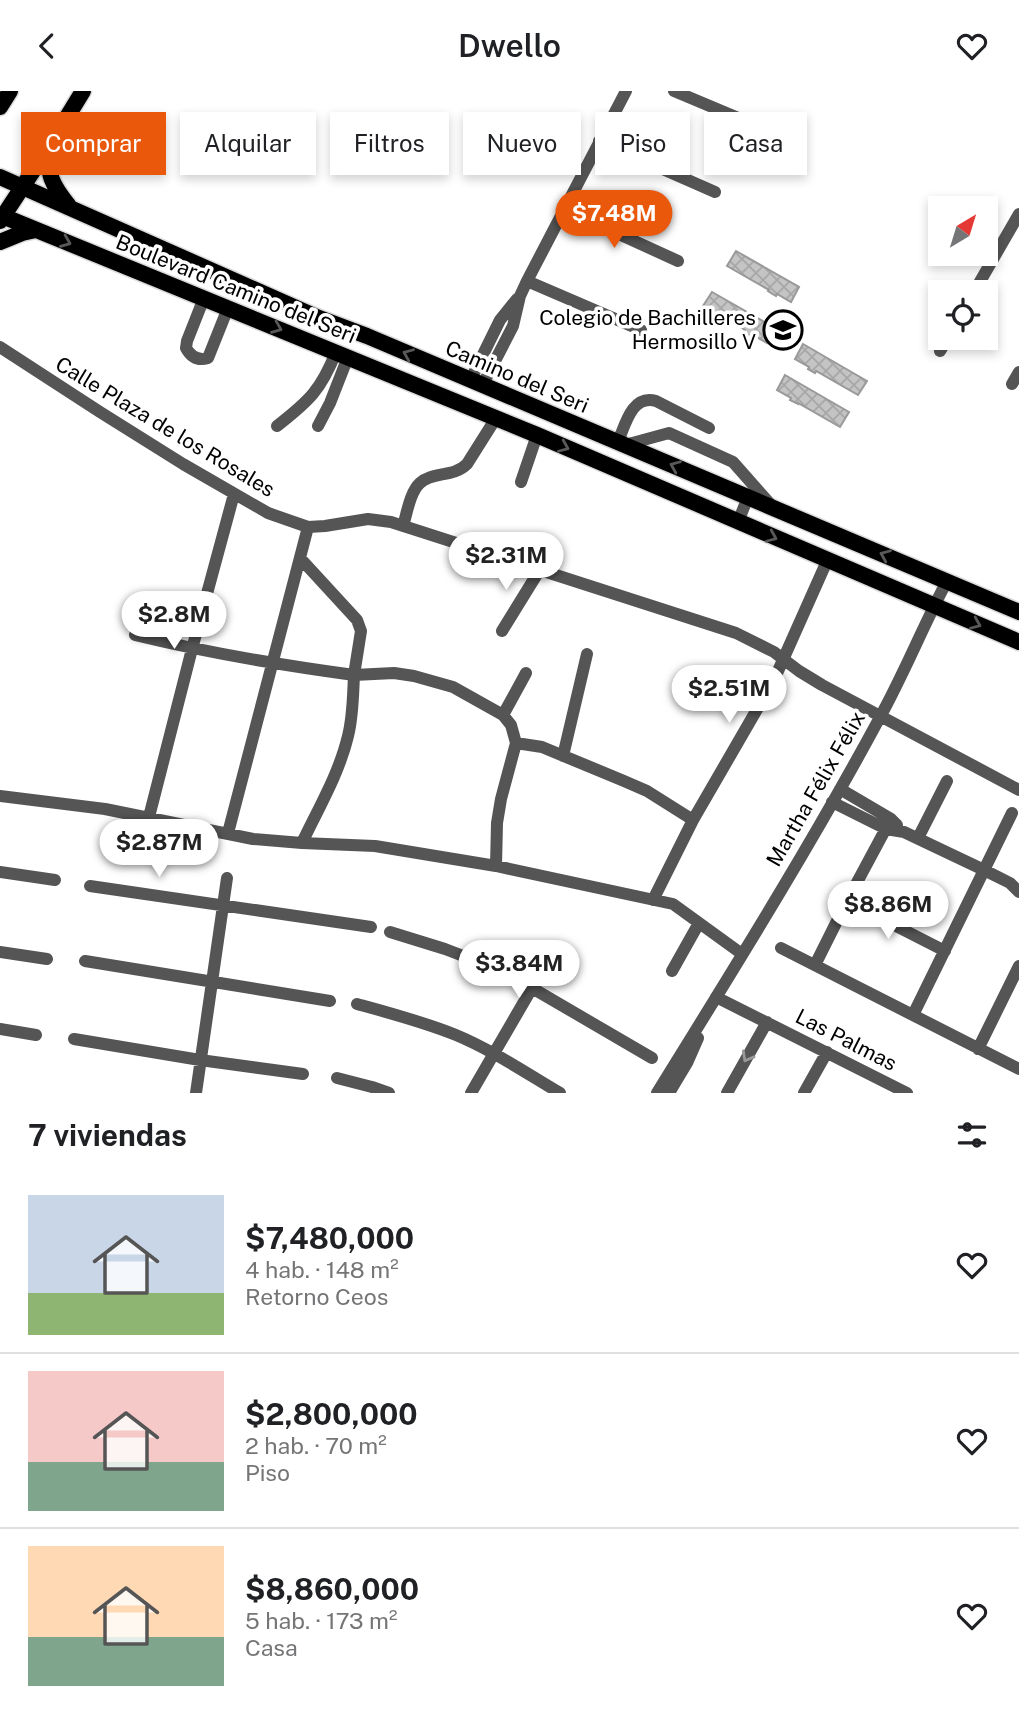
<!DOCTYPE html>
<html lang="es">
<head>
<meta charset="utf-8">
<style>
	:root { --surface:#fff; --page:#f2f2f2; --text:#202124; --muted:#757577; --line:#e0e0e0; --accent:#ea580c }
	body { margin:0; font-family:"Public Sans",sans-serif; background:var(--page); color:var(--text); height:100vh; display:flex; flex-direction:column; font-size:26px; white-space:nowrap }
	* { box-sizing:border-box; margin:0 }
	p { font-size:23px; color:var(--muted) }
	.icon { flex:none; width:38px; height:38px; fill:none; stroke:currentColor; stroke-width:2; stroke-linecap:round; stroke-linejoin:round }
	.map { position:relative; height:1002px; overflow:hidden }
	.drawer { display:flex; flex-direction:column; background:var(--surface); flex:1 }
	.drawer>* { flex:none }
	.top-card { position:absolute; left:21px; top:21px; width:978px; height:63px; display:flex; gap:14px }
	.needle { width:46px; rotate:38deg }
	.controls { position:absolute; left:928px; top:105px; display:grid; gap:14px }
	.controls a { display:grid; place-items:center; width:70px; height:70px; border-radius:0px; background:var(--surface); box-shadow:0 4px 10px #0003; font-size:35px }
	.price { position:absolute; translate:-50% -60px; padding:0 16px; border-radius:24px; background:#fff; color:#222; font-size:23px; line-height:46px; filter:drop-shadow(0 2px 4px #0008) }
	.price::after { content:''; position:absolute; left:50%; top:42px; width:21px; height:16px; margin-left:-10px; background:inherit; clip-path:polygon(0 0,100% 0,50% 100%) }
	.price.current { background:var(--accent); color:#fff }
	ul { padding:0; list-style:none }
	li { display:flex; align-items:center; gap:21px; height:175px; padding:0 28px }
	li+li { border-top:2px solid var(--line) }
	li span { display:grid; place-items:center; flex:none; width:196px; height:140px; border-radius:0px; color:#555 }
	li>.icon { margin-inline-start:auto }
	span .icon { width:84px; height:84px; fill:#fffc; stroke-width:1 }
	li b { font-size:30px }
	h2 { display:flex; justify-content:space-between; align-items:center; height:84px; padding:0 28px; font-size:30px }
	.tag { padding:0 24px; border-radius:0px; background:var(--surface); box-shadow:0 4px 10px #0003; font-size:24px; line-height:63px }
	.tag.current { background:var(--accent); color:#fff }
	header { display:flex; justify-content:space-between; align-items:center; height:91px; padding:0 28px; background:var(--surface); font-size:32px; font-weight:600 }
	.map>svg:first-child { display:block }
	.building { fill:url(#building-cross-hatch); stroke:#999; stroke-width:2 }
	.lines { fill:none; stroke-linecap:round; stroke-linejoin:round }
	.major-casing { stroke:#dbdbdb; stroke-width:19 }
	.minor { stroke:#555; stroke-width:12 }
	.major { stroke:#000; stroke-width:16 }
	.oneway { stroke:#595959 }
	.oneway2 { stroke:#999 }
	.labels { text-anchor:middle; stroke-width:7; stroke-linejoin:round; paint-order:stroke }
	.street-label { font-size:21px; fill:#000; stroke:#fff }
	.poi-label { font-size:21px; fill:#000; stroke:#fff; text-anchor:end }
</style>
</head>
<body>
<header><svg class="icon" aria-label="back" viewBox="0 0 24 24"><path d="M15 5l-7 7 7 7"/></svg>Dwello<svg class="icon" aria-label="heart" viewBox="0 0 24 24"><path d="M12 20l-8-8c-3-5 5-10 8-4 3-6 11-1 8 4z"/></svg></header>
<div class="map">
<svg width="1019" height="1002" viewBox="0 0 1019 1002">
	<defs>
		<pattern id="building-cross-hatch" width="8" height="8" patternUnits="userSpaceOnUse" patternTransform="scale(1.75)"><rect width="8" height="8" fill="#c4c4c4"/><path d="M0 0l8 8M0 8l8-8" fill="none" stroke="#a7a7a7"/></pattern>
	</defs>
	<rect width="100%" height="100%" fill="#fff"/>
	<path class="building" d="M 736,160 L 799,196 L 791,211 L 777,203 L 776,205 L 768,200 L 769,199 L 727,175 Z
		M 712,201 L 775,237 L 767,252 L 753,244 L 752,246 L 744,241 L 745,239 L 703,215 Z
		M 803,253 L 867,290 L 858,304 L 816,280 L 815,282 L 808,278 L 809,276 L 795,268 Z
		M 785,284 L 849,321 L 840,336 L 798,312 L 798,313 L 790,309 L 791,307 L 777,299 Z"/>
	<g class="lines">
		<g class="major-casing">
			<path id="major" d="M 0,16 L 10,0
				M 50,56 C 46,83 52,94 69,115
				M 0,86 L 319,227 L 367,245 L 1019,521
				M 0,124 L 537,344 L 1019,551
				M 0,130 L 50,54 L 83,0
				M 0,151 L 22,142 L 36,139"/>
		</g>
		<path class="minor" d="M 674,0 L 755,34
			M 599,50 L 715,101
			M 564,118 L 678,170
			M 527,190 L 641,239
			M 974,201 L 1019,123
			M 204,207 L 187,250 L 186,257 C 191,266 198,270 208,267 L 228,217
			M 0,256 L 100,321 L 183,373 L 268,422 L 308,436 L 325,435 L 368,428 L 391,431 L 736,542 L 774,561 L 799,580 L 822,594 L 1019,699
			M 940,260 L 948,247
			M 470,290 L 500,229 L 517,208
			M 1012,293 L 1019,281
			M 482,295 L 513,235 L 520,205 L 527,190 L 626,0
			M 277,335 C 309,310 321,299 336,261
			M 318,335 L 330,312 L 348,266
			M 618,351 C 625,334 632,303 656,310 L 709,337
			M 625,354 L 669,342 L 733,371 L 771,414
			M 521,391 L 537,344
			M 738,431 L 748,406
			M 403,435 C 407,422 410,401 420,392 C 433,380 453,387 467,373 L 496,327
			M 502,540 L 539,480
			M 135,544 C 208,562 280,574 354,584 L 361,540 L 357,529 L 300,467
			M 503,624 L 526,582
			M 563,665 L 587,563
			M 840,698 L 891,728 L 897,734
			M 0,705 L 105,718 L 253,748 L 302,752 L 375,755 L 496,775 L 673,813 L 742,863
			M 832,711 L 886,738 L 904,741 L 984,779 L 1010,792 L 1019,801
			M 149,726 L 192,558 L 234,403
			M 228,742 L 308,436
			M 918,747 L 947,690
			M 302,752 C 318,718 339,683 348,645 C 353,626 353,604 354,584 L 394,582 L 414,585 L 453,596 L 503,624 L 511,634 L 516,652
			M 496,775 L 497,732 L 501,708 L 516,652 L 542,656 L 624,690 L 647,700 L 693,729
			M 0,781 L 55,789
			M 90,795 L 371,836
			M 653,809 L 693,729 L 774,589 L 827,470
			M 847,810 L 945,860
			M 390,841 L 445,858 L 492,876 L 532,897 L 652,967
			M 781,857 L 1019,978
			M 0,861 L 47,868
			M 85,870 L 330,910
			M 815,874 L 847,810 L 891,728
			M 672,880 L 699,832
			M 716,906 L 907,1002
			M 357,913 C 390,922 424,931 456,944 C 492,959 526,982 560,1002
			M 913,924 L 1012,722
			M 0,938 L 36,944
			M 74,948 L 200,969 L 303,983
			M 978,958 L 1019,875
			M 337,987 L 372,996 L 389,1002
			M 196,1002 L 227,787
			M 471,1002 L 532,897
			M 657,1002 C 733,879 810,756 879,628 C 904,583 923,535 947,490
			M 669,1002 L 687,972 L 698,947
			M 727,1002 L 767,931
			M 804,1002 L 827,961"/>
		<use href="#major" class="major"/>
	</g>
	<defs><path id="oneway-chevron" d="M-2-3.5L2.5 0L-2 3.5" fill="none" stroke-width="1.6" stroke-linecap="round" stroke-linejoin="round" transform="scale(1.75)"/></defs>
	<g class="oneway">
		<use href="#oneway-chevron" transform="translate(66 151) rotate(22)"/>
		<use href="#oneway-chevron" transform="translate(277 237) rotate(22)"/>
		<use href="#oneway-chevron" transform="translate(408 263) rotate(-157)"/>
		<use href="#oneway-chevron" transform="translate(564 356) rotate(23)"/>
		<use href="#oneway-chevron" transform="translate(675 375) rotate(-157)"/>
		<use href="#oneway-chevron" transform="translate(772 446) rotate(23)"/>
		<use href="#oneway-chevron" transform="translate(885 464) rotate(-157)"/>
		<use href="#oneway-chevron" transform="translate(976 533) rotate(23)"/>
	</g>
	<use class="oneway2" href="#oneway-chevron" transform="translate(747 966) rotate(119)"/>
	<defs>
		<g id="school-ring" transform="scale(2.0125)"><circle r="9.5" fill="#fff" stroke="#000" stroke-width="1.5"/><path d="M0-5L7-2L0 1L-7-2ZM-4 1L0 2.5L4 1V4Q0 6-4 4Z" fill="#000"/></g>
	</defs>
	<g fill-rule="evenodd">
		<use href="#school-ring" x="783" y="239"/>
	</g>
	<g class="labels">
		<g class="street-label">
			<text transform="translate(236 198) rotate(22)" y="7">Boulevard Camino del Seri</text>
			<text transform="translate(517 286) rotate(23)" y="7">Camino del Seri</text>
			<text transform="translate(165 336) rotate(31)" y="7">Calle Plaza de los Rosales</text>
			<text transform="translate(816 698) rotate(-60)" y="7">Martha Félix Félix</text>
			<text transform="translate(846 949) rotate(27)" y="7">Las Palmas</text>
		</g>
		<g class="poi-label">
			<text x="756" y="234">Colegio de Bachilleres<tspan x="756" dy="24">Hermosillo V</tspan></text>
		</g>
	</g>
</svg>
<div class="controls">
<a><svg class="needle" viewBox="-14 -14 28 28"><path d="M0-13l5 13h-10z" fill="#e53935"/><path d="M0 13l5-13h-10z" fill="#757577"/></svg></a>
<a><svg class="icon" aria-label="locate" viewBox="0 0 24 24"><circle cx="12" cy="12" r="6"/><path d="M12 2v4M12 18v4M2 12h4M18 12h4"/></svg></a>
</div>
<b class="price current" style="left:614px;top:159px">$7.48M</b>
<b class="price" style="left:506px;top:501px">$2.31M</b>
<b class="price" style="left:174px;top:560px">$2.8M</b>
<b class="price" style="left:729px;top:634px">$2.51M</b>
<b class="price" style="left:159px;top:788px">$2.87M</b>
<b class="price" style="left:888px;top:850px">$8.86M</b>
<b class="price" style="left:519px;top:909px">$3.84M</b>
<div class="top-card">
<a class="tag current">Comprar</a>
<a class="tag">Alquilar</a>
<a class="tag">Filtros</a>
<a class="tag">Nuevo</a>
<a class="tag">Piso</a>
<a class="tag">Casa</a>
</div>
</div>
<section class="drawer">
<h2>7 viviendas<svg class="icon" aria-label="filters" viewBox="0 0 24 24"><path d="M4 7h16M4 17h16"/><circle cx="9" cy="7" r="2"/><circle cx="15" cy="17" r="2"/></svg></h2>
<ul>
<li><span style="background:linear-gradient(#c9d6e8 70%,#8fb573 0)"><svg class="icon" aria-label="home" viewBox="0 0 24 24"><path d="M3 11l9-7 9 7M6 9v11h12V9"/></svg></span><div><b>$7,480,000</b><p>4 hab. · 148 m²</p><p>Retorno Ceos</p></div><svg class="icon" aria-label="heart" viewBox="0 0 24 24"><path d="M12 20l-8-8c-3-5 5-10 8-4 3-6 11-1 8 4z"/></svg></li>
<li><span style="background:linear-gradient(#f6c9c9 65%,#7fa58c 0)"><svg class="icon" aria-label="home" viewBox="0 0 24 24"><path d="M3 11l9-7 9 7M6 9v11h12V9"/></svg></span><div><b>$2,800,000</b><p>2 hab. · 70 m²</p><p>Piso</p></div><svg class="icon" aria-label="heart" viewBox="0 0 24 24"><path d="M12 20l-8-8c-3-5 5-10 8-4 3-6 11-1 8 4z"/></svg></li>
<li><span style="background:linear-gradient(#ffd9b3 65%,#7fa58c 0)"><svg class="icon" aria-label="home" viewBox="0 0 24 24"><path d="M3 11l9-7 9 7M6 9v11h12V9"/></svg></span><div><b>$8,860,000</b><p>5 hab. · 173 m²</p><p>Casa</p></div><svg class="icon" aria-label="heart" viewBox="0 0 24 24"><path d="M12 20l-8-8c-3-5 5-10 8-4 3-6 11-1 8 4z"/></svg></li>
</ul>
</section>
</body>
</html>
